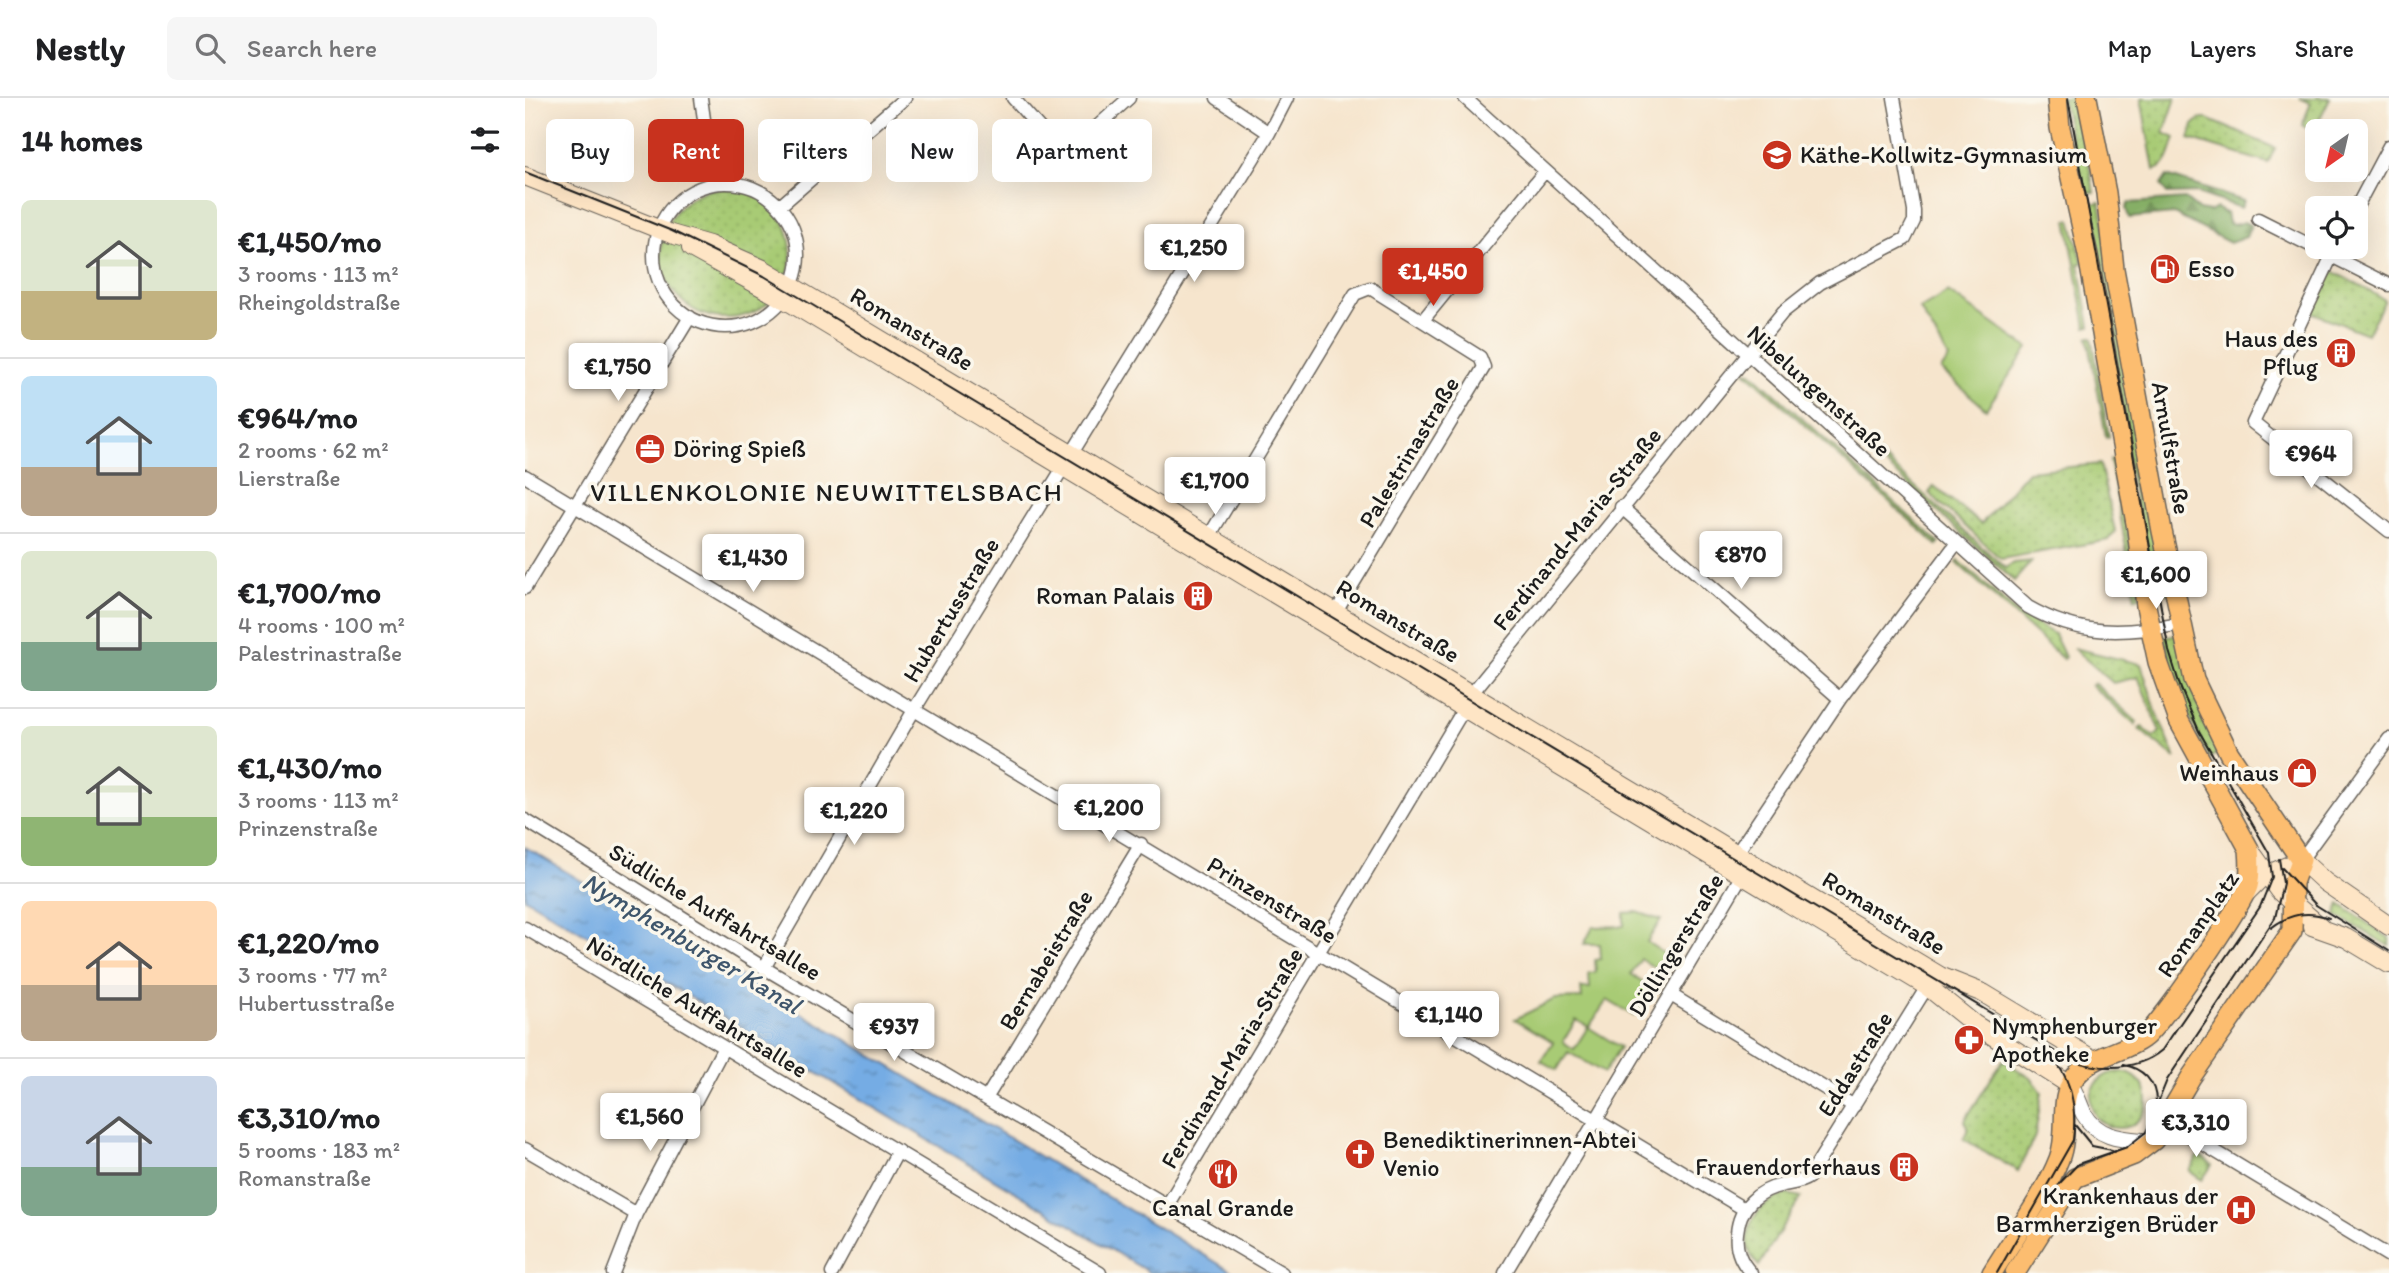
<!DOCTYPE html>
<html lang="en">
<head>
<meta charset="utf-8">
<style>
	:root { --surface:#fff; --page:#f6f6f6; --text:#202124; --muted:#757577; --line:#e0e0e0; --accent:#c8321e }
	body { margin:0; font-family:Itim,sans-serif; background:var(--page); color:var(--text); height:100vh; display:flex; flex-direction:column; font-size:26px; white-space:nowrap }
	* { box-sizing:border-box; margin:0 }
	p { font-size:23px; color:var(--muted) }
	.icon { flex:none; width:38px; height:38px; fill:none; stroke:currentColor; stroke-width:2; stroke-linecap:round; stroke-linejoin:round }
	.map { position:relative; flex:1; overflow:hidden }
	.panel { display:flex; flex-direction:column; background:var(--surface); width:525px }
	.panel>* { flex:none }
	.banner { position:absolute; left:21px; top:21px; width:665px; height:63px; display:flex; gap:14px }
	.needle { width:46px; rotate:214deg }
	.fabs { position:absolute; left:1780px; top:21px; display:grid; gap:14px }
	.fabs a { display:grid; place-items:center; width:63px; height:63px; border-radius:10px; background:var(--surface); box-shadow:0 7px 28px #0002; font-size:35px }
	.price { position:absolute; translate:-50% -60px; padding:0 16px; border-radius:7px; background:#fff; color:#222; font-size:23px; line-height:46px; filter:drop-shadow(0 2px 4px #0008) }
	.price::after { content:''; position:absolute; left:50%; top:42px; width:21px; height:16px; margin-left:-10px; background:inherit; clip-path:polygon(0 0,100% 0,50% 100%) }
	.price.selected { background:var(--accent); color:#fff }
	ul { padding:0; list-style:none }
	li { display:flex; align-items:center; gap:21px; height:175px; padding:0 21px }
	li+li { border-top:2px solid var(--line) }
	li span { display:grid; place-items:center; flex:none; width:196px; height:140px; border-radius:10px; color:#555 }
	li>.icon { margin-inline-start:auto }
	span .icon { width:84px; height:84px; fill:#fffc; stroke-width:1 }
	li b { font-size:30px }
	h2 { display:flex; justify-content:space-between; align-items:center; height:84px; padding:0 21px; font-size:30px }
	.chip { padding:0 24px; border-radius:10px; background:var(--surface); box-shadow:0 7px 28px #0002; font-size:24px; line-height:63px }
	.chip.selected { background:var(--accent); color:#fff }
	header { display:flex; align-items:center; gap:42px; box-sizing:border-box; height:98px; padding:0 35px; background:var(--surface); border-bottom:2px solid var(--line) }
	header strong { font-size:33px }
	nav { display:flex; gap:38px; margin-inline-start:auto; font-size:24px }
	.search { width:490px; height:63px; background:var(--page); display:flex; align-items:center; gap:18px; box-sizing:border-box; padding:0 24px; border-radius:10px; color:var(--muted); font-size:26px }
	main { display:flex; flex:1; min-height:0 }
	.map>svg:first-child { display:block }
	.grass { fill:url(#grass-dots); stroke:#627448; stroke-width:2 }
	.forest { fill:url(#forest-firs); stroke:#516641; stroke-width:2 }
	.garden { fill:#a8cb74; stroke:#627448; stroke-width:2 }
	.water { fill:url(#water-ripples); stroke:#486480; stroke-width:2 }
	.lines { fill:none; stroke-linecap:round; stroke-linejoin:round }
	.minor-casing { stroke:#68625a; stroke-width:15 }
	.tertiary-casing { stroke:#68625a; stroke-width:18 }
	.secondary-casing { stroke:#68625a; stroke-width:20 }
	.primary-casing { stroke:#68625a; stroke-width:22 }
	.minor { stroke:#fff; stroke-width:12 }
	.tertiary { stroke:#fff; stroke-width:16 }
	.secondary { stroke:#fee5c5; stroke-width:18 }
	.primary { stroke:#fcbd6f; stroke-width:19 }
	.tram { stroke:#1c1c1c; stroke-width:2 }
	.labels { text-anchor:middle; stroke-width:7; stroke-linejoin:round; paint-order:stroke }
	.poi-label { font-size:24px; fill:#1c1c1c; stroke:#fbf7ec; text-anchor:start }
	.street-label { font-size:24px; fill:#1c1c1c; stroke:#fbf7ec }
	.neighbourhood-label { font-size:26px; letter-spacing:2px; fill:#1c1c1c; stroke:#fbf7ec }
	.water-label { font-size:26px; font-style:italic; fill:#3f566c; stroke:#fbf7ec }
</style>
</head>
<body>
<header>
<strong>Nestly</strong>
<div class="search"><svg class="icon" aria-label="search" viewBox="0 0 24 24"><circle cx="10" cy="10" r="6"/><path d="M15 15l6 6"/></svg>Search here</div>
<nav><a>Map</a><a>Layers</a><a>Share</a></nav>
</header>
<main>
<section class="panel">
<h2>14 homes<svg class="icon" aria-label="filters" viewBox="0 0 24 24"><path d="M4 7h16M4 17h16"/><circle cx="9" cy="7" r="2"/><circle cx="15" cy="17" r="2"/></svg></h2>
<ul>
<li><span style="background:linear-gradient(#dfe7d0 65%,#c2b280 0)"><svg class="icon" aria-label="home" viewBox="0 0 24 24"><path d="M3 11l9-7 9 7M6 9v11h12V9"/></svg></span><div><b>€1,450/mo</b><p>3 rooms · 113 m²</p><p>Rheingoldstraße</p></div></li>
<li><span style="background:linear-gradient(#bfe0f5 65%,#b9a48a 0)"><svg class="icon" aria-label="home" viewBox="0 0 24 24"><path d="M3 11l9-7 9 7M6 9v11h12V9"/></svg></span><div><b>€964/mo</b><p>2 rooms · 62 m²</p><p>Lierstraße</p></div></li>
<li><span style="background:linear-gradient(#dfe7d0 65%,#7fa58c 0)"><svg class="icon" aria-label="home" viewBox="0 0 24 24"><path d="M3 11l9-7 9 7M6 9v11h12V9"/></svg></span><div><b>€1,700/mo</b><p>4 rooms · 100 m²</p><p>Palestrinastraße</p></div></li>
<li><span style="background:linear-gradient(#dfe7d0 65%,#8fb573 0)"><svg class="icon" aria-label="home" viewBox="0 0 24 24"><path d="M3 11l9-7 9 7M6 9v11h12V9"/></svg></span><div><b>€1,430/mo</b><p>3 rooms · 113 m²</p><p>Prinzenstraße</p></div></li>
<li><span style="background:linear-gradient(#ffd9b3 60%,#b9a48a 0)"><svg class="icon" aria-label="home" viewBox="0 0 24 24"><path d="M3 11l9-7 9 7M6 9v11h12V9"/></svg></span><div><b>€1,220/mo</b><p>3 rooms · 77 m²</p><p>Hubertusstraße</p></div></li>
<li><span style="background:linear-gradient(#c9d6e8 65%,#7fa58c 0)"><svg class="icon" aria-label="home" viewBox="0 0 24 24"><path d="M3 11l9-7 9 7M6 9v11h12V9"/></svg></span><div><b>€3,310/mo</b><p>5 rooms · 183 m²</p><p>Romanstraße</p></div></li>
</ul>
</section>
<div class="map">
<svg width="1864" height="1175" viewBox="0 0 1864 1175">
	<defs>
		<pattern id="grass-dots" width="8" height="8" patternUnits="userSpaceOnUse" patternTransform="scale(1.75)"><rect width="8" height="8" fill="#a8cb74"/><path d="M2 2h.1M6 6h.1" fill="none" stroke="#90ae64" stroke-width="1.8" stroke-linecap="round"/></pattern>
		<pattern id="forest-firs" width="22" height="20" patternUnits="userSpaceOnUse" patternTransform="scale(1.75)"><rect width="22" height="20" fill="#86af66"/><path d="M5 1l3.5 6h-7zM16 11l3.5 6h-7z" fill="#6d8e53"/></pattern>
		<pattern id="water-ripples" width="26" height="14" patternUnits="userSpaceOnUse" patternTransform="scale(1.75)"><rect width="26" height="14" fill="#74ace4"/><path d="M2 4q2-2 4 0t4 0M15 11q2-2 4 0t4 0" fill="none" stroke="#5e8bb8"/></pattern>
	</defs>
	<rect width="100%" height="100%" fill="#fbf7ec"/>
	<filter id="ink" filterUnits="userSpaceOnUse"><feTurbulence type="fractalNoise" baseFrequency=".0143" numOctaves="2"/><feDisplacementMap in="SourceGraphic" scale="14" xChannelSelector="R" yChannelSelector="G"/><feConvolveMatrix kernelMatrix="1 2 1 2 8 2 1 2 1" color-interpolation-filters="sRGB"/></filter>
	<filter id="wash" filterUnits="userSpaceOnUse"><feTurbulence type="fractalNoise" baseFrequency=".00686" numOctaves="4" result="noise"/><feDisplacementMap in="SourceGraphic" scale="28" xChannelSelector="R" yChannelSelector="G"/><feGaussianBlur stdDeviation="1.57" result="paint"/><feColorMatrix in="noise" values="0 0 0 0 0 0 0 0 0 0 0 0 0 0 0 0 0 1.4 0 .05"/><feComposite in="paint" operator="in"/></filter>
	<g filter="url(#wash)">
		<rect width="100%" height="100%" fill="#f6e5cd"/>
		<path class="grass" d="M 1537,0 L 1554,0 L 1560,21 L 1556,23 L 1569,94 L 1558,95 Z
			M 1616,0 L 1651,0 L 1639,35 L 1650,40 C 1645,53 1644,69 1629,72 Z
			M 1775,0 L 1805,0 L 1788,34 L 1777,27 L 1786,5 Z
			M 1675,21 L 1683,21 L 1750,50 L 1743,65 L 1664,41 L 1668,27 Z
			M136 155a65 65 0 1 1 130 0a65 65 0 1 1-130 0Z
			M 1575,104 L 1645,494 L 1627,497 L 1557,108 Z
			M 1542,122 L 1546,122 L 1558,165 L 1554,166 L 1565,228 L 1561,229 Z
			M 1808,173 L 1860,202 L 1842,236 L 1786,214 Z
			M 1563,239 L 1567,239 L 1584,339 L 1581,339 Z
			M 1240,253 L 1480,470 L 1488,465 L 1507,463 L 1489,483 L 1238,255 Z
			M 1220,273 L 1226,274 L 1414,445 L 1412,447 Z
			M 1589,361 L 1615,499 L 1610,500 L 1585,362 Z
			M 1575,366 L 1590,433 L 1584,442 L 1476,461 L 1404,395 L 1409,388 L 1456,426 L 1503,373 Z
			M 1434,463 L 1492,515 L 1529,536 L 1540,559 L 1538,561 L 1432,465 Z
			M 1650,537 L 1696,653 L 1685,660 C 1663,621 1649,580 1639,539 Z
			M 1548,550 L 1616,566 L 1631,613 L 1651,661 L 1614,631 L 1617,629 L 1629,639 L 1635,634 L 1613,579 L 1588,585 Z
			M 1569,585 L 1612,624 L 1610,627 L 1566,587 Z
			M 1815,806 L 1864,840 L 1864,848 L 1811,817 Z
			M 1478,962 L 1506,980 L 1517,994 L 1510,1038 L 1493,1073 L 1439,1041 L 1443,1033 L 1440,1022 Z
			M1566 1002a28 28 0 1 1 56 0a28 28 0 1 1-56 0Z
			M 1674,1057 L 1687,1067 L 1677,1082 L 1664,1073 Z
			M 1263,1096 L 1276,1099 L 1234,1168 C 1207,1141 1231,1103 1263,1096 Z"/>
		<path class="forest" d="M 1642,78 L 1719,103 L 1716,110 L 1672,95 L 1643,96 L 1636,87 Z
			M 1660,101 L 1674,112 L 1684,114 L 1691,110 L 1701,115 L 1703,125 L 1708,127 L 1719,124 L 1726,127 L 1721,139 L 1705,145 L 1649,116 L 1604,120 L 1601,110 L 1604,105 Z"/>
		<path class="garden" d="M 1423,194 L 1503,250 L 1461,311 L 1416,272 L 1424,260 L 1395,211 Z
			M 1112,814 L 1136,822 L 1122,844 L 1146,860 L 1138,875 L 1116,861 L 1106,876 L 1128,890 L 1109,918 L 1082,902 L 1064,929 L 1051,922 L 1038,944 L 1049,951 L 1063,929 L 1095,949 L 1079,975 L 1043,954 L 1032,972 L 1016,963 L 1028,944 L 990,921 L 1030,901 L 1057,900 L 1056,890 L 1065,890 L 1064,875 L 1071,874 L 1070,862 L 1076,861 L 1075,846 L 1059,846 L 1068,829 L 1099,828 L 1099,815 Z"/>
		<path class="water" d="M 0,749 L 709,1175 L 625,1175 L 0,800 Z"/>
	</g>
	<g filter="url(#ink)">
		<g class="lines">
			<g class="minor-casing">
				<path id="minor" d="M 176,0 L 188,85
					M 488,0 L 533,51 L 545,53 L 604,0
					M 692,0 L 744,35
					M 940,0 L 1503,509 C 1555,539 1600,536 1656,526
					M129 157a72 72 0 1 1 144 0a72 72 0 1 1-144 0Z
					M 255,108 L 380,0
					M 1830,112 L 1864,48
					M 1733,121 L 1864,187
					M 1811,149 L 1728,325 L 1864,433
					M 898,222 L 1020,73
					M 0,378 L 1219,1111
					M 1096,409 L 1315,601
					M 680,445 L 830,196 L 845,190 L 955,259 L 959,269 L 808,519
					M 0,490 L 165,219
					M 0,722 L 241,871 L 757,1175
					M 1776,762 L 1864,641
					M 0,830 L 575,1175
					M 239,870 L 389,612 L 744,35 L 762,0
					M 1146,897 L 1329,1008
					M 462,999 L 616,746
					M 1640,1023 L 1864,1158
					M 0,1051 L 111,1116
					M 643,1106 L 952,589 L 1258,214 L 1295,185 L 1380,141 L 1389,123 L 1389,113 L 1369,0
					M 88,1175 L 111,1116 L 198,951
					M 307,1175 L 373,1053
					M 980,1175 L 1217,777 L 1212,755 L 1315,601 L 1431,446
					M 1226,1175 C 1215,1163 1210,1151 1212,1135 C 1214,1109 1233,1092 1258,1087 C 1267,1085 1276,1085 1284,1079 L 1405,884"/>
			</g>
			<g class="tertiary-casing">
				<path id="tertiary" d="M 1545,987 C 1552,996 1554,1007 1559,1016 C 1574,1042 1600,1041 1627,1044"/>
			</g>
			<g class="secondary-casing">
				<path id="secondary" d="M 0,78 L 146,136 L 184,147 L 238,171 L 1415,878 L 1458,895 L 1569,962
					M 166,150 L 266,205 L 1403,889 L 1449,926 L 1545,987
					M 1724,751 L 1754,793 L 1797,830
					M 1719,797 L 1737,779 L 1776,762 L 1800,784 L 1864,828
					M 1787,828 L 1821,840 L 1864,866"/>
			</g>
			<g class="primary-casing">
				<path id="primary" d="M 1467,1175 C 1487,1142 1521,1095 1534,1061 C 1545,1034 1532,1002 1550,979 C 1568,956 1596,956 1618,940 C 1634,930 1717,807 1723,788 C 1726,776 1725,763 1724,751 L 1654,623 L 1633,564 L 1621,508 L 1612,431 L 1563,157 L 1535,30 L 1532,0
					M 1490,1175 L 1550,1080 L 1609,1057 L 1629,1042 L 1666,979 L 1767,833 L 1768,785 L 1776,762 L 1704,655 L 1669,582 L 1637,433 L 1589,171 L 1581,95 L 1562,0"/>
			</g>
			<use href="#minor" class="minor"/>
			<use href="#tertiary" class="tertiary"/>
			<use href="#secondary" class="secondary"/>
			<use href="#primary" class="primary"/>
			<path class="tram" d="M 0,74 L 147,133 L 239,178 L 1534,956 C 1563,973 1610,975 1637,952 L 1735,809 L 1747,779 L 1744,755 L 1674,633 L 1656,591 L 1644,553 L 1543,0
				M 1757,770 L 1791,807 L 1864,853
				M 1746,830 C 1764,816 1782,812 1804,820
				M 1598,967 C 1618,970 1631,984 1631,1004
				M 1550,1027 L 1567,1048 L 1587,1052
				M 1534,1086 L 1553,1066 L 1602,1049 L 1621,1034 L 1642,982 L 1750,820 L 1758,785 L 1754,761
				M 1472,1175 L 1548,1042 C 1552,1012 1547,974 1521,956"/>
		</g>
	</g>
	<defs>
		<g id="school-disc" transform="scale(1.575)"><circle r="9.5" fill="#c8321e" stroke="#fbf7ec"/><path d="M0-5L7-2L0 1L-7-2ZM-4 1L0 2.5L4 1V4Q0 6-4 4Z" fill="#fff"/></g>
		<g id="fuel-disc" transform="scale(1.575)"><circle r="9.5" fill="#c8321e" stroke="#fbf7ec"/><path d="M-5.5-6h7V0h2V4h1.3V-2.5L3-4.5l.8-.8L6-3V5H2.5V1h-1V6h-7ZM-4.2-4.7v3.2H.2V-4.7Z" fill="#fff"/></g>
		<g id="building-disc" transform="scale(1.575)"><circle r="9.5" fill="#c8321e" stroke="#fbf7ec"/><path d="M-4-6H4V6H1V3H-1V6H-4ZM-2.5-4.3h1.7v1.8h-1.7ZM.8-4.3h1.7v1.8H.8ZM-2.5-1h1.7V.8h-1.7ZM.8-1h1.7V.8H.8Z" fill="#fff"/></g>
		<g id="office-disc" transform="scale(1.575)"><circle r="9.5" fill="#c8321e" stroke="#fbf7ec"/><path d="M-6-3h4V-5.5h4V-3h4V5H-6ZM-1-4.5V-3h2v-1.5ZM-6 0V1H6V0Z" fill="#fff"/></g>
		<g id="shop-disc" transform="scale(1.575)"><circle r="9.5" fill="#c8321e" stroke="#fbf7ec"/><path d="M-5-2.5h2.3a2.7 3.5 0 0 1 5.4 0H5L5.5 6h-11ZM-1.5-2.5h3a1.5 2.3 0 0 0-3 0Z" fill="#fff"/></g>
		<g id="pharmacy-disc" transform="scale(1.575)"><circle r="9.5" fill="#c8321e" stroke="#fbf7ec"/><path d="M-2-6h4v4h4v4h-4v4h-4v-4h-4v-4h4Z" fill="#fff"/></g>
		<g id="church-disc" transform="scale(1.575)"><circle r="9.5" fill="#c8321e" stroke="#fbf7ec"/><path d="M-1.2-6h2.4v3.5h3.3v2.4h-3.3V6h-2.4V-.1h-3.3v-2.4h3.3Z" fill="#fff"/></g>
		<g id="restaurant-disc" transform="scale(1.575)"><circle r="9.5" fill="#c8321e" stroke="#fbf7ec"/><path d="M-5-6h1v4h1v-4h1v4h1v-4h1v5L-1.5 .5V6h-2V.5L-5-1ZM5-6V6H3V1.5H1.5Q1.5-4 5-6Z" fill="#fff"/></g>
		<g id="hospital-disc" transform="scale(1.575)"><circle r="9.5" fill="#c8321e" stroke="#fbf7ec"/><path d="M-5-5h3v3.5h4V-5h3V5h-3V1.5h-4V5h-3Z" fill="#fff"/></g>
	</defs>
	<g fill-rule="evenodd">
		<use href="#school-disc" x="1252" y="57"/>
		<use href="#fuel-disc" x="1640" y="171"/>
		<use href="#building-disc" x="1816" y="255"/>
		<use href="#office-disc" x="125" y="351"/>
		<use href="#building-disc" x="673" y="498"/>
		<use href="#shop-disc" x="1777" y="675"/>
		<use href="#pharmacy-disc" x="1444" y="942"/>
		<use href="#church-disc" x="835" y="1056"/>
		<use href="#building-disc" x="1379" y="1069"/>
		<use href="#restaurant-disc" x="698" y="1076"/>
		<use href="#hospital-disc" x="1716" y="1112"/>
	</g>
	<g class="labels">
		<g class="poi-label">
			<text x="1275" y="65">Käthe-Kollwitz-Gymnasium</text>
			<text x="1663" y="179">Esso</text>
			<text x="1793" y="249" text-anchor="end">Haus des<tspan x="1793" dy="28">Pflug</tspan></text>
			<text x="148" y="359">Döring Spieß</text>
			<text x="650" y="506" text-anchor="end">Roman Palais</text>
			<text x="1754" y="683" text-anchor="end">Weinhaus</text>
			<text x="1467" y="936">Nymphenburger<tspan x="1467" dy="28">Apotheke</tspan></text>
			<text x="858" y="1050">Benediktinerinnen-Abtei<tspan x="858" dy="28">Venio</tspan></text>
			<text x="1356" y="1077" text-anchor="end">Frauendorferhaus</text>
			<text x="1693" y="1106" text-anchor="end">Krankenhaus der<tspan x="1693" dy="28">Barmherzigen Brüder</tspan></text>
			<text x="698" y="1118" text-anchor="middle">Canal Grande</text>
		</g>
		<g class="street-label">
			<text transform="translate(387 231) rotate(31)" y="8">Romanstraße</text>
			<text transform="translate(1294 293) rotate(42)" y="8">Nibelungenstraße</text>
			<text transform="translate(1646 350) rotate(80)" y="8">Arnulfstraße</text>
			<text transform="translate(884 354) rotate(-59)" y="8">Palestrinastraße</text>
			<text transform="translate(1052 431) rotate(-51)" y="8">Ferdinand-Maria-Straße</text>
			<text transform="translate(426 512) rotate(-59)" y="8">Hubertusstraße</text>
			<text transform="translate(873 523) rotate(31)" y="8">Romanstraße</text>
			<text transform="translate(747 802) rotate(31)" y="8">Prinzenstraße</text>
			<text transform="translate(190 814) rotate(31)" y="8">Südliche Auffahrtsallee</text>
			<text transform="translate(1359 815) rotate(31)" y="8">Romanstraße</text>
			<text transform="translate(1673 826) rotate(-55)" y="8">Romanplatz</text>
			<text transform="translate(1151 847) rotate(-59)" y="8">Döllingerstraße</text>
			<text transform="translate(521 862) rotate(-59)" y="8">Bernabeistraße</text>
			<text transform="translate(172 909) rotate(31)" y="8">Nördliche Auffahrtsallee</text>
			<text transform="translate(707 960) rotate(-59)" y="8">Ferdinand-Maria-Straße</text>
			<text transform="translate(1330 966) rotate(-58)" y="8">Eddastraße</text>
		</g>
		<g class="neighbourhood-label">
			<text x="302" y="403">VILLENKOLONIE NEUWITTELSBACH</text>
		</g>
		<g class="water-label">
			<text transform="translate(167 845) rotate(31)" y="9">Nymphenburger Kanal</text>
		</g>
	</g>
</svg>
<div class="fabs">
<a><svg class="needle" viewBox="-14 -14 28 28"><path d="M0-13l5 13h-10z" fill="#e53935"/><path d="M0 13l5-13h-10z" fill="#757577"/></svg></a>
<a><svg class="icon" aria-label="locate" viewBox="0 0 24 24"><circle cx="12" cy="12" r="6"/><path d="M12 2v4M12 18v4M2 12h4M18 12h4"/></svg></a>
</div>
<b class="price" style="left:669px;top:186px">€1,250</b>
<b class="price selected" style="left:908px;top:210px">€1,450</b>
<b class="price" style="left:93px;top:305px">€1,750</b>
<b class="price" style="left:1786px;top:392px">€964</b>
<b class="price" style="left:690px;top:419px">€1,700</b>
<b class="price" style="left:1216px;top:493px">€870</b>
<b class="price" style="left:228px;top:496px">€1,430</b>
<b class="price" style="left:1631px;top:513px">€1,600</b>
<b class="price" style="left:584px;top:746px">€1,200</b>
<b class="price" style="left:329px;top:749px">€1,220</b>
<b class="price" style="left:924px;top:953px">€1,140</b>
<b class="price" style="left:369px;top:965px">€937</b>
<b class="price" style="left:125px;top:1055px">€1,560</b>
<b class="price" style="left:1671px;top:1061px">€3,310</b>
<div class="banner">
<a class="chip">Buy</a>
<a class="chip selected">Rent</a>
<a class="chip">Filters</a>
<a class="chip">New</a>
<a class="chip">Apartment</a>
</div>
</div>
</main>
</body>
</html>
